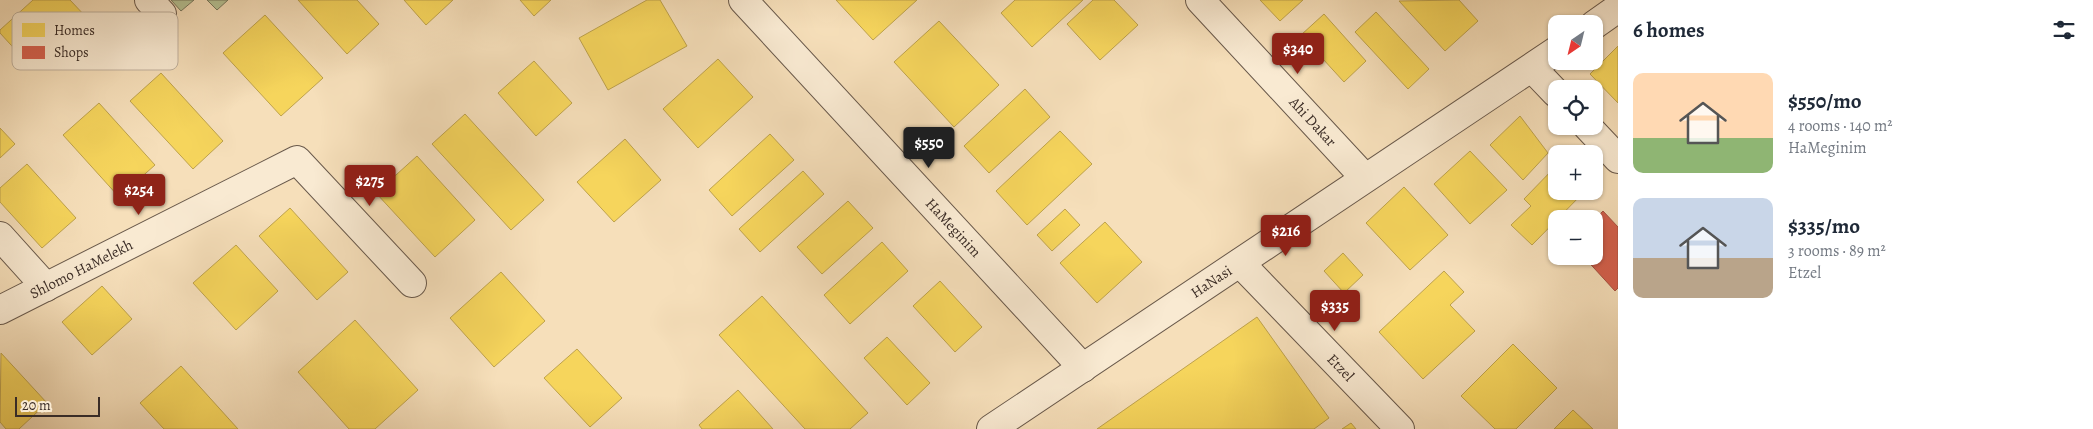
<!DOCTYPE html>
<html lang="en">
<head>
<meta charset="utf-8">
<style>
	:root { --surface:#fff; --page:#f2f2f3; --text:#1f2937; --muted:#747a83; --accent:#8f2418 }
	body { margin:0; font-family:Alegreya,serif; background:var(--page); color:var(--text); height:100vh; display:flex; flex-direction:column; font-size:19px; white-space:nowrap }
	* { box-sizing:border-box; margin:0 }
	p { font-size:16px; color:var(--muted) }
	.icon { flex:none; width:28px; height:28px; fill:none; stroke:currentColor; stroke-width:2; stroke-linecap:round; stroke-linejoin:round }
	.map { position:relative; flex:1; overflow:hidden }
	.side { display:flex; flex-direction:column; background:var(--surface); width:475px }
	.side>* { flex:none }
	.needle { width:32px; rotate:215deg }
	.controls { position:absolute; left:1548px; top:15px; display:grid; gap:10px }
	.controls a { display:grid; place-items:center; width:55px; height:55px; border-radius:10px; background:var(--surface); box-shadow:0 1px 4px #0004; font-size:25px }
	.scale { position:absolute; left:15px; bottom:12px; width:85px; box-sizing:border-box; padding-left:5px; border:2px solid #3a2c26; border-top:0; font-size:14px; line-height:18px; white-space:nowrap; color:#3a2c26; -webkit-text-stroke:4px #f9ead2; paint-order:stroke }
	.price { position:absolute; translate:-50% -42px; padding:0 11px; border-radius:5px; background:var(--accent); color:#fff; font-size:16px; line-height:32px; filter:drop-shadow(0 1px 2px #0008) }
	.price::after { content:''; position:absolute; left:50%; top:30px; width:15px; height:11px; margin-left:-8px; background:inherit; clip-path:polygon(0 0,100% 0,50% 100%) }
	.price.selected { background:#222; color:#fff }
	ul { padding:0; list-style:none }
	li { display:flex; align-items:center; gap:15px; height:125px; padding:0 15px }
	li span { display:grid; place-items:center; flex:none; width:140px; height:100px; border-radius:10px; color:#555 }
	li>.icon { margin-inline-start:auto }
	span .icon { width:60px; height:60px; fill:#fffc; stroke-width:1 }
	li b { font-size:21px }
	h2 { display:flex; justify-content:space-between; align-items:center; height:60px; padding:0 15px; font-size:21px }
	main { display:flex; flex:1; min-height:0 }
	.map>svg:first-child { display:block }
	.green { fill:#b6c395; stroke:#78785e }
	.homes { fill:#f6d55c; stroke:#bea24c }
	.shops { fill:#d6604d; stroke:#a75041 }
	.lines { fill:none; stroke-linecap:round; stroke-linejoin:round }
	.minor-casing { stroke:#69594b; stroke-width:30 }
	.minor { stroke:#f9ead2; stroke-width:28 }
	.labels { text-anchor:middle; stroke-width:5; stroke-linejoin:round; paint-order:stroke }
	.street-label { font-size:15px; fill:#3a2c26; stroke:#f9ead2 }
	.key { fill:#f9ead2; stroke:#c0b19e; stroke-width:1 }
	.key-label { font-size:14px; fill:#3a2c26 }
</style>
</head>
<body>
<main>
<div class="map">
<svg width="1618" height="429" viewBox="0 0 1618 429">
	<rect width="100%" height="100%" fill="#f6dfba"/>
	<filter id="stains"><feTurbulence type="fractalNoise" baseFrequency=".004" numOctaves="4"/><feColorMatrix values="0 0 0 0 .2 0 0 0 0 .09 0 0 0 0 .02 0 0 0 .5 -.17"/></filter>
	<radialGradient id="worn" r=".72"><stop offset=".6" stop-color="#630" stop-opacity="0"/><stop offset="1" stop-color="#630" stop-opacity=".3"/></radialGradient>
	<path class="green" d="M 171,0 L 194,0 L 181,11 Z
		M 207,0 L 228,0 L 217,10 Z"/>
	<path class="homes" d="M 33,0 L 70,0 L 87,18 L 32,68 L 0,33 L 0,30 Z
		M 298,0 L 357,0 L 379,24 L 347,54 Z
		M 404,0 L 453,0 L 426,25 Z
		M 520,0 L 551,0 L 534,16 Z
		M 647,0 L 660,0 L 687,46 L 608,90 L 579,38 Z
		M 836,0 L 917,0 L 873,40 Z
		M 1015,0 L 1083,0 L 1032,47 L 1001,13 Z
		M 1093,0 L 1114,0 L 1138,25 L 1100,60 L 1067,24 Z
		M 1260,0 L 1303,0 L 1280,21 Z
		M 1459,0 L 1478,21 L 1445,51 L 1399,1 Z
		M 1376,12 L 1429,69 L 1408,89 L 1355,32 Z
		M 1324,14 L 1366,61 L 1344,82 L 1301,35 Z
		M 265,15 L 323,78 L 281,116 L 223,53 Z
		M 939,21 L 999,85 L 954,127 L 894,62 Z
		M 1618,46 L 1618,103 L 1590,74 Z
		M 718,59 L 753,97 L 698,148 L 663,109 Z
		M 534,61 L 572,103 L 536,136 L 498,93 Z
		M 161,73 L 223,141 L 193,169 L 130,101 Z
		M 1025,89 L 1050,117 L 989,173 L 964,146 Z
		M 99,103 L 155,165 L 119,197 L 63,135 Z
		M 465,114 L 544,200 L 511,230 L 432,144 Z
		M 1520,116 L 1548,153 L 1523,180 L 1490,145 Z
		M 0,128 L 15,144 L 0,158 Z
		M 1060,131 L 1092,164 L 1027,225 L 996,191 Z
		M 770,134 L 794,160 L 732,216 L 709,190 Z
		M 625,139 L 661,180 L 614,222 L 577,182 Z
		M 1470,151 L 1507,190 L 1470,224 L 1434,184 Z
		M 417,156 L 475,220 L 435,257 L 376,193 Z
		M 27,164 L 76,218 L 42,248 L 0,202 L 0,188 Z
		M 1556,166 L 1556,191 L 1585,191 L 1532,245 L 1511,225 L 1531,206 L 1524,199 Z
		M 803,171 L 824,194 L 760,252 L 739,229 Z
		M 1404,187 L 1448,235 L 1410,270 L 1366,223 Z
		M 848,201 L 873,228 L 822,274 L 797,247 Z
		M 290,208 L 348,272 L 317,300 L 259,236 Z
		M 1065,209 L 1080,225 L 1052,251 L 1037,235 Z
		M 1105,222 L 1142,262 L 1097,303 L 1060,263 Z
		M 882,242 L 908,271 L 850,324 L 824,295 Z
		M 236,245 L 278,291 L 236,330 L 193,283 Z
		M 1343,253 L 1363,275 L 1344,293 L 1324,271 Z
		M 1444,271 L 1464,292 L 1450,305 L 1475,331 L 1423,379 L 1379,332 Z
		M 501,272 L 545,321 L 494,367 L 450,318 Z
		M 940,281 L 982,327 L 955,352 L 913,306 Z
		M 102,286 L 132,319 L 92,355 L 62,322 Z
		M 762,296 L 868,413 L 850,429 L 805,429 L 719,335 Z
		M 1257,317 L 1329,418 L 1314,429 L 1097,429 Z
		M 355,320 L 418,390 L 375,429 L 349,429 L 298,372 Z
		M 887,337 L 930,383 L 907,405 L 864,358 Z
		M 1513,344 L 1557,388 L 1516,429 L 1495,429 L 1461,396 Z
		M 577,349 L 622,398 L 590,427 L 544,378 Z
		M 1,353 L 47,403 L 19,429 L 6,429 L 0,422 Z
		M 181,366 L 238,429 L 164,429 L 140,403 Z
		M 738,390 L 773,429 L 702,429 L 699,425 Z
		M 1573,410 L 1593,429 L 1554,429 Z
		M 1351,423 L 1356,429 L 1342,429 Z"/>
	<path class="shops" d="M 1603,211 L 1618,227 L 1618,288 L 1615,291 L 1583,256 L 1594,256 L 1594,220 Z"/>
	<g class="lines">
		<g class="minor-casing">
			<g id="minor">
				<path d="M 149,0 L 162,14"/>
				<path id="s1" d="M 743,0 L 1083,368"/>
				<path id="s2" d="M 1200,0 L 1365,178"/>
				<path d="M 1594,25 L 1618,8"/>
				<path d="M 1532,68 L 1556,93"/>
				<path d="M 1587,126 L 1618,159"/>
				<path d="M 0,236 L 46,287"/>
				<path id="s3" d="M 1240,263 L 1400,429"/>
				<path id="s4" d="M 0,310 L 297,160 L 412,283"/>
				<path id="s5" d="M 991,429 L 1556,51"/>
			</g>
		</g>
		<use href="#minor" class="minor"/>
	</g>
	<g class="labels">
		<g class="street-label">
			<text dy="5" stroke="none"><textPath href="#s2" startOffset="166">Ahi Dakar</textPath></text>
			<text dy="5" stroke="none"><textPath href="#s1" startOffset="310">HaMeginim</textPath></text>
			<text dy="5" stroke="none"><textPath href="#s4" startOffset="91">Shlomo HaMelekh</textPath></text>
			<text dy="5" stroke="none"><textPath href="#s5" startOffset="265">HaNasi</textPath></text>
			<text dy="5" stroke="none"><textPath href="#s3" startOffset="145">Etzel</textPath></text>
		</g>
	</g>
	<rect x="12" y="12" width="166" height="58" rx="8" class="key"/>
	<rect x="22" y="23" width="23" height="14" fill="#f6d55c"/>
	<rect x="22" y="46" width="23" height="13" fill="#d6604d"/>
	<g class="key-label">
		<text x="54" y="35">Homes</text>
		<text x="54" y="57">Shops</text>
	</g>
	<rect width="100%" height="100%" filter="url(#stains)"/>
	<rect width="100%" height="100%" fill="url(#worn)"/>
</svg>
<div class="controls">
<a><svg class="needle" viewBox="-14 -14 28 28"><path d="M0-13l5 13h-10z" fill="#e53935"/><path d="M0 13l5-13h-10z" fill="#747a83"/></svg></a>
<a><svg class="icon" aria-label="locate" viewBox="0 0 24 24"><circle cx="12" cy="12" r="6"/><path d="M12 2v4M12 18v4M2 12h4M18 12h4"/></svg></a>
<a>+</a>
<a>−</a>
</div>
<div class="scale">20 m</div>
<b class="price" style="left:1298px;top:75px">$340</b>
<b class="price selected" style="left:929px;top:169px">$550</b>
<b class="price" style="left:370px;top:207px">$275</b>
<b class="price" style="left:139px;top:216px">$254</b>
<b class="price" style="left:1286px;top:257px">$216</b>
<b class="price" style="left:1335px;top:332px">$335</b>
</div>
<section class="side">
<h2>6 homes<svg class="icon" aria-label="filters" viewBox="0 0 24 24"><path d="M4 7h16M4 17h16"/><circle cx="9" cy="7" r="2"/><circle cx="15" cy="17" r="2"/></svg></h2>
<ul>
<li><span style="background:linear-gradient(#ffd9b3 65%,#8fb573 0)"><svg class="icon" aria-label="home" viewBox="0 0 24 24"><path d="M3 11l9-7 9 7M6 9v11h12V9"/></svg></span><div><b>$550/mo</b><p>4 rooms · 140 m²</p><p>HaMeginim</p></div></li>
<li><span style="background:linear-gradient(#c9d6e8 60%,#b9a48a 0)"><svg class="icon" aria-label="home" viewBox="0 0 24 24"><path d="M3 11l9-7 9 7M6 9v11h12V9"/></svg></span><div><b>$335/mo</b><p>3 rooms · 89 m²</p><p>Etzel</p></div></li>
</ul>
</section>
</main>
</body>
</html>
